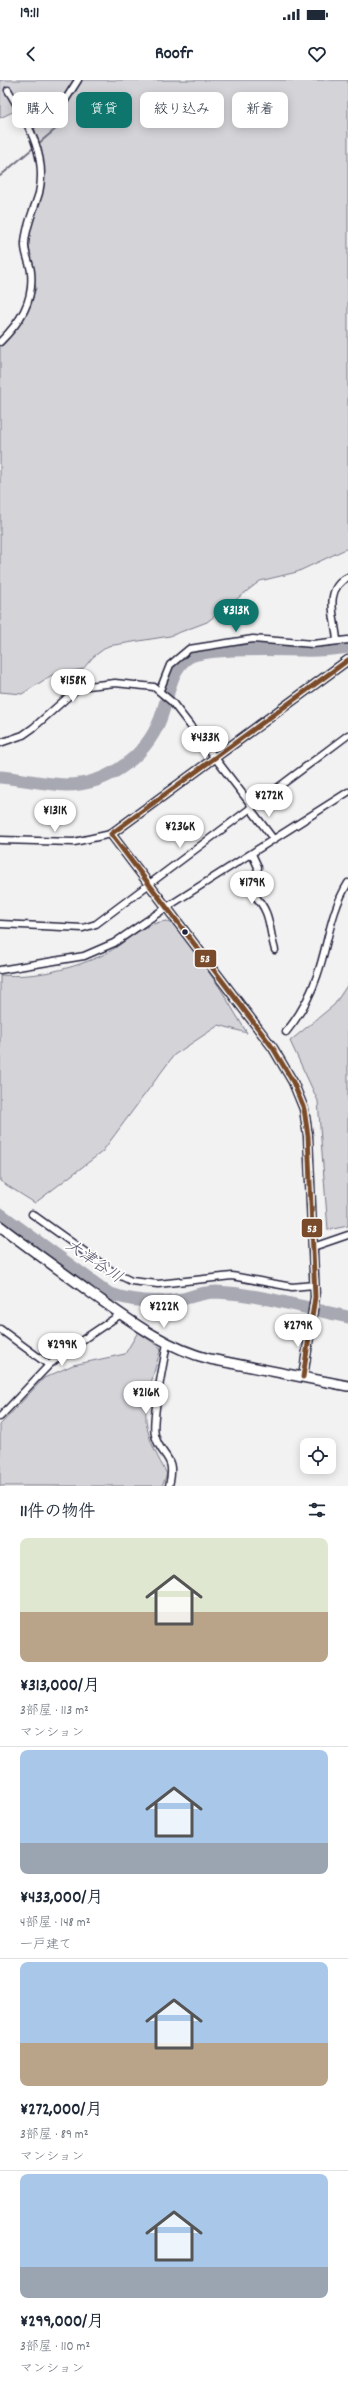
<!DOCTYPE html>
<html lang="ja">
<head>
<meta charset="utf-8">
<style>
	:root { --surface:#fff; --page:#f2f2f3; --text:#1f2937; --muted:#747a83; --line:#e0e1e3; --accent:#0f766e }
	body { margin:0; font-family:Dekko,"Klee One",sans-serif; background:var(--page); color:var(--text); height:100vh; display:flex; flex-direction:column; font-size:15px; white-space:nowrap }
	* { box-sizing:border-box; margin:0 }
	p { font-size:13px; color:var(--muted) }
	.icon { flex:none; width:22px; height:22px; fill:none; stroke:currentColor; stroke-width:2; stroke-linecap:round; stroke-linejoin:round }
	.map { position:relative; height:1406px; overflow:hidden }
	.details { display:flex; flex-direction:column; background:var(--surface); flex:1 }
	.details>* { flex:none }
	.guide { position:absolute; left:12px; top:12px; width:324px; height:36px; display:flex; gap:8px }
	.fabs { position:absolute; left:300px; top:1358px; display:grid; gap:8px }
	.fabs a { display:grid; place-items:center; width:36px; height:36px; border-radius:8px; background:var(--surface); box-shadow:0 2px 10px #0003; font-size:20px }
	.price { position:absolute; translate:-50% -34px; padding:0 9px; border-radius:14px; background:#fff; color:#222; font-size:13px; line-height:26px; filter:drop-shadow(0 1px 2px #0008) }
	.price::after { content:''; position:absolute; left:50%; top:24px; width:12px; height:9px; margin-left:-6px; background:inherit; clip-path:polygon(0 0,100% 0,50% 100%) }
	.price.selected { background:var(--accent); color:#fff }
	ul { padding:0; list-style:none }
	li { display:grid; align-content:center; gap:8px; height:212px; padding:0 20px }
	li+li { border-top:1px solid var(--line) }
	li span { display:grid; place-items:center; height:124px; border-radius:8px; color:#555 }
	li>.icon { margin-inline-start:auto }
	span .icon { width:72px; height:72px; fill:#fffc; stroke-width:1 }
	li b { font-size:17px }
	h2 { display:flex; justify-content:space-between; align-items:center; height:48px; padding:0 20px; font-size:17px }
	.tag { padding:0 14px; border-radius:8px; background:var(--surface); box-shadow:0 2px 10px #0003; font-size:14px; line-height:36px }
	.tag.selected { background:var(--accent); color:#fff }
	.status { display:flex; justify-content:space-between; align-items:center; height:28px; padding:0 20px; background:var(--surface); direction:ltr }
	.status svg { height:11px; fill:currentColor }
	header { display:flex; justify-content:space-between; align-items:center; height:52px; padding:0 20px; background:var(--surface); font-size:18px; font-weight:700 }
	.map>svg:first-child { display:block }
	.green { fill:#d3d3d8; stroke:#7a7a8a }
	.lines { fill:none; stroke-linecap:round; stroke-linejoin:round }
	.stream { stroke:#727282; stroke-width:2 }
	.river { stroke:#a8a8b2; stroke-width:13 }
	.minor-casing { stroke:#22223b; stroke-width:9 }
	.tertiary-casing { stroke:#22223b; stroke-width:11 }
	.secondary-casing { stroke:#22223b; stroke-width:12 }
	.minor { stroke:#fff; stroke-width:6 }
	.tertiary { stroke:#fff; stroke-width:8 }
	.secondary { stroke:#fff; stroke-width:9 }
	.bus-1-casing { stroke:#fff; stroke-width:8 }
	.bus-1 { stroke:#7a4b2a; stroke-width:5 }
	.bus-dot { fill:#22223b; stroke:#fff; stroke-width:1.5 }
	.labels { text-anchor:middle; stroke-width:3.5; stroke-linejoin:round; paint-order:stroke }
	.water-label { font-size:16px; font-style:italic; fill:#58586b; stroke:#fff }
	.line-badge { stroke:#fff; stroke-width:1.5 }
	.badge-label { font-size:11px; text-anchor:middle; font-weight:bold; fill:#fff }
</style>
</head>
<body>
<div class="status"><b>19:11</b><svg viewBox="0 0 49 12"><path d="M0 12V9h3v3zM5 12V6h3v6zM10 12V3h3v9zM15 12V0h3v12zM26 1h20v11H26zM47 4h2v5h-2z"/></svg></div>
<header><svg class="icon" aria-label="back" viewBox="0 0 24 24"><path d="M15 5l-7 7 7 7"/></svg>Roofr<svg class="icon" aria-label="heart" viewBox="0 0 24 24"><path d="M12 20l-8-8c-3-5 5-10 8-4 3-6 11-1 8 4z"/></svg></header>
<div class="map">
<svg width="348" height="1406" viewBox="0 0 348 1406">
	<rect width="100%" height="100%" fill="#f2f2f3"/>
	<filter id="ink" filterUnits="userSpaceOnUse"><feTurbulence type="fractalNoise" baseFrequency=".025" numOctaves="2"/><feDisplacementMap in="SourceGraphic" scale="8" xChannelSelector="R" yChannelSelector="G"/><feConvolveMatrix kernelMatrix="1 2 1 2 8 2 1 2 1" color-interpolation-filters="sRGB"/></filter>
	<g filter="url(#ink)">
		<path class="green" d="M 0,0 L 348,0 L 348,468 L 297,492 L 260,501 L 207,542 L 170,556 L 108,566 L 93,577 L 83,589 L 52,595 L 22,614 L 0,612 L 0,267 L 20,243 L 36,209 L 28,160 L 36,126 L 41,87 L 35,49 L 21,28 L 0,38 Z
			M 167,841 L 176,846 L 220,908 L 247,953 L 219,945 L 174,975 L 102,1072 L 35,1123 L 0,1101 L 0,895 C 36,898 72,889 105,874 C 126,863 142,843 167,841 Z
			M 348,904 L 348,1146 L 328,1150 L 318,1021 L 290,961 L 334,925 Z
			M 138,1252 L 161,1268 C 156,1286 144,1322 146,1340 C 148,1360 158,1378 167,1394 L 162,1406 L 0,1406 L 0,1345 L 44,1298 L 73,1285 L 125,1274 Z"/>
		<g class="lines">
			<path class="stream" d="M 0,96 L 64,42"/>
			<path class="river" d="M 0,697 C 22,699 44,704 66,705 C 111,705 151,672 163,631 C 169,613 170,592 186,579 C 201,566 280,570 303,570 C 318,571 333,569 348,567
				M 0,1134 L 108,1213 C 133,1222 156,1224 183,1219 C 193,1216 205,1212 216,1212 C 260,1214 305,1228 348,1237"/>
			<g class="minor-casing">
				<path id="minor" d="M 30,46 L 64,22 L 78,0
					M 0,262 C 20,242 34,222 31,192 C 30,182 24,173 25,163 C 26,145 34,130 39,113 C 48,74 26,41 8,10
					M 337,561 C 336,539 322,510 348,497
					M 160,610 L 170,585 L 189,569 L 253,559 L 313,564 L 348,560
					M 0,663 L 23,655 L 33,648 L 79,607 L 115,603 L 154,607 L 172,622 L 252,726
					M 250,728 L 274,760
					M 0,760 L 74,762 L 111,754
					M 252,774 L 258,787 L 254,815 C 272,833 268,847 275,870
					M 0,844 L 83,848 L 96,844 L 348,655
					M 0,890 L 84,876 L 114,863 L 167,827 L 348,712
					M 286,952 C 300,935 310,917 317,896 C 328,865 330,832 348,803
					M 32,1134 L 113,1192 L 131,1201 L 158,1204 L 232,1196 L 292,1207 L 314,1205
					M 313,1167 L 348,1155
					M 0,1249 L 49,1285
					M 167,1263 C 164,1282 151,1340 155,1355 C 161,1379 177,1374 169,1406
					M 0,1337 L 49,1285 L 72,1267 L 121,1234"/>
			</g>
			<g class="tertiary-casing">
				<path id="tertiary" d="M 303,1297 L 315,1217 L 308,1056 L 304,1029 L 293,1002 L 273,968 L 111,754 L 348,580"/>
			</g>
			<g class="secondary-casing">
				<path id="secondary" d="M 0,1146 C 30,1169 61,1191 91,1213 C 128,1239 165,1268 210,1279 L 348,1306"/>
			</g>
			<use href="#minor" class="minor"/>
			<use href="#tertiary" class="tertiary"/>
			<use href="#secondary" class="secondary"/>
			<g class="bus-1-casing">
				<path id="bus-1" d="M 303,1297 L 315,1217 L 308,1056 L 304,1029 L 293,1002 L 273,968 L 111,754 L 348,580"/>
			</g>
			<use href="#bus-1" class="bus-1"/>
		</g>
	</g>
	<circle class="bus-dot" cx="185" cy="852" r="3.5"/>
	<g class="labels">
		<g class="water-label">
			<text transform="translate(95 1180) rotate(34)" y="6">大津谷川</text>
		</g>
	</g>
	<g class="line-badge">
		<rect x="194" y="869" width="23" height="19" rx="4" fill="#7a4b2a"/>
		<rect x="301" y="1138" width="22" height="20" rx="4" fill="#7a4b2a"/>
	</g>
	<g class="badge-label">
		<text x="205" y="882">53</text>
		<text x="312" y="1152">53</text>
	</g>
</svg>
<div class="fabs">
<a><svg class="icon" aria-label="locate" viewBox="0 0 24 24"><circle cx="12" cy="12" r="6"/><path d="M12 2v4M12 18v4M2 12h4M18 12h4"/></svg></a>
</div>
<b class="price selected" style="left:236px;top:553px">¥313K</b>
<b class="price" style="left:73px;top:623px">¥158K</b>
<b class="price" style="left:205px;top:680px">¥433K</b>
<b class="price" style="left:269px;top:738px">¥272K</b>
<b class="price" style="left:55px;top:753px">¥131K</b>
<b class="price" style="left:180px;top:769px">¥236K</b>
<b class="price" style="left:252px;top:825px">¥179K</b>
<b class="price" style="left:164px;top:1249px">¥222K</b>
<b class="price" style="left:298px;top:1268px">¥279K</b>
<b class="price" style="left:62px;top:1287px">¥299K</b>
<b class="price" style="left:146px;top:1335px">¥216K</b>
<div class="guide">
<a class="tag">購入</a>
<a class="tag selected">賃貸</a>
<a class="tag">絞り込み</a>
<a class="tag">新着</a>
</div>
</div>
<section class="details">
<h2>11件の物件<svg class="icon" aria-label="filters" viewBox="0 0 24 24"><path d="M4 7h16M4 17h16"/><circle cx="9" cy="7" r="2"/><circle cx="15" cy="17" r="2"/></svg></h2>
<ul>
<li><span style="background:linear-gradient(#dfe7d0 60%,#b9a48a 0)"><svg class="icon" aria-label="home" viewBox="0 0 24 24"><path d="M3 11l9-7 9 7M6 9v11h12V9"/></svg></span><div><b>¥313,000/月</b><p>3部屋 · 113 m²</p><p>マンション</p></div></li>
<li><span style="background:linear-gradient(#a9c7e8 75%,#9aa5b1 0)"><svg class="icon" aria-label="home" viewBox="0 0 24 24"><path d="M3 11l9-7 9 7M6 9v11h12V9"/></svg></span><div><b>¥433,000/月</b><p>4部屋 · 148 m²</p><p>一戸建て</p></div></li>
<li><span style="background:linear-gradient(#a9c7e8 65%,#b9a48a 0)"><svg class="icon" aria-label="home" viewBox="0 0 24 24"><path d="M3 11l9-7 9 7M6 9v11h12V9"/></svg></span><div><b>¥272,000/月</b><p>3部屋 · 89 m²</p><p>マンション</p></div></li>
<li><span style="background:linear-gradient(#a9c7e8 75%,#9aa5b1 0)"><svg class="icon" aria-label="home" viewBox="0 0 24 24"><path d="M3 11l9-7 9 7M6 9v11h12V9"/></svg></span><div><b>¥299,000/月</b><p>3部屋 · 110 m²</p><p>マンション</p></div></li>
</ul>
</section>
</body>
</html>
